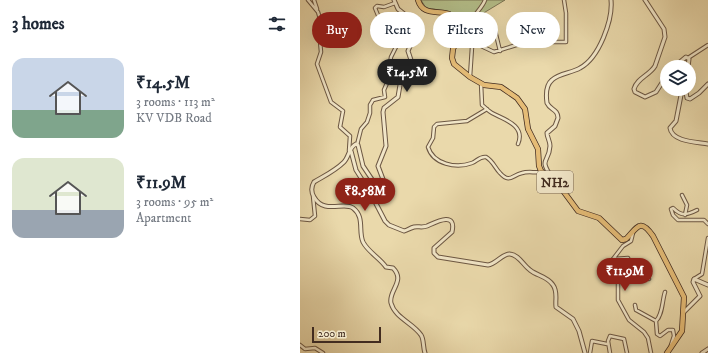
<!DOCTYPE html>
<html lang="en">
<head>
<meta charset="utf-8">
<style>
	:root { --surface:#fff; --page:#f6f6f7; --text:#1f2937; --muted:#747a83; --accent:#8f2418 }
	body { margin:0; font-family:"IM FELL DW Pica",serif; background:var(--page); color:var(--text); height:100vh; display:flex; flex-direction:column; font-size:15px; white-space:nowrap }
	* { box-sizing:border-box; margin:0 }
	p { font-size:13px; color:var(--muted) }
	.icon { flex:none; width:22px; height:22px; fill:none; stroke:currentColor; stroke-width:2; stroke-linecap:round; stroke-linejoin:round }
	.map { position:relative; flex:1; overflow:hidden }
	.side { display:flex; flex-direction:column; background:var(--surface); width:300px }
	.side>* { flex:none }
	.hud { position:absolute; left:12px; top:12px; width:336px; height:36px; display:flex; gap:8px }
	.fabs { position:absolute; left:360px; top:60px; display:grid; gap:8px }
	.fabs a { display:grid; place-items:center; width:36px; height:36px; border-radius:50%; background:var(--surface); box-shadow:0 4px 16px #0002; font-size:20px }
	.scale { position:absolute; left:12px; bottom:10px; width:69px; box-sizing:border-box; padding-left:4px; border:2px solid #422c20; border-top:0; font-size:11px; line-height:14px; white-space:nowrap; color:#422c20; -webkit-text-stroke:3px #f1e6c8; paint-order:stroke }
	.price { position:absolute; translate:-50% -34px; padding:0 9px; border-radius:14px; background:var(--accent); color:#fff; font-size:13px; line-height:26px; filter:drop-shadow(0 1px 2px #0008) }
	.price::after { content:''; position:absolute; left:50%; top:24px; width:12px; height:9px; margin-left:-6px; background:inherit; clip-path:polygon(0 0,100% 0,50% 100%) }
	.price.on { background:#222; color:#fff }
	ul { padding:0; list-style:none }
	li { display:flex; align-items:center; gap:12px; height:100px; padding:0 12px }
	li span { display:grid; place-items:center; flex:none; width:112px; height:80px; border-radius:12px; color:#555 }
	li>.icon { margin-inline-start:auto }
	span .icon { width:48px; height:48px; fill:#fffc; stroke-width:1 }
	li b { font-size:17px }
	h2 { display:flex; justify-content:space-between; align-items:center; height:48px; padding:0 12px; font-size:17px }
	.tag { padding:0 14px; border-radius:18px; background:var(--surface); box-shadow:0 4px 16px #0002; font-size:14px; line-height:36px }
	.tag.on { background:var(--accent); color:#fff }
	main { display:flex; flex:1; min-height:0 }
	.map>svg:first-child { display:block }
	.green { fill:#b5c08b; stroke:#7c7656 }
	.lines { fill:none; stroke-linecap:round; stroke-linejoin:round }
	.minor-casing { stroke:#6c5743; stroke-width:4.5 }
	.tertiary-casing { stroke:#6c5743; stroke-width:5 }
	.trunk-casing { stroke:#422c20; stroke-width:6 }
	.minor { stroke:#f1e6c8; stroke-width:2.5 }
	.tertiary { stroke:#f1e6c8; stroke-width:3 }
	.trunk { stroke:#e5bc76; stroke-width:4.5 }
	.labels { text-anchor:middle; stroke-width:3; stroke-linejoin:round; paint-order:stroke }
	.shield { fill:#f1e6c8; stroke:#766452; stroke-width:1 }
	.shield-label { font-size:13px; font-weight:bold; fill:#422c20 }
</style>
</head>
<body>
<main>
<section class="side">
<h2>3 homes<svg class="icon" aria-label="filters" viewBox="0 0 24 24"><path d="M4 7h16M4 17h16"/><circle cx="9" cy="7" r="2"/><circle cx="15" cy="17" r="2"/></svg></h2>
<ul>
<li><span style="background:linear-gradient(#c9d6e8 65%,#7fa58c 0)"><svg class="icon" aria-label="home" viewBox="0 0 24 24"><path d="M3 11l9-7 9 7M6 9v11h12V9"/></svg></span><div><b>₹14.5M</b><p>3 rooms · 113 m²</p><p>KV VDB Road</p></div></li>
<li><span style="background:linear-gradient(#dfe7d0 65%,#9aa5b1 0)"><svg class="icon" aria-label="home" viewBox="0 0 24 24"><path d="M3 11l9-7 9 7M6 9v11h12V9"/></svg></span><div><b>₹11.9M</b><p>3 rooms · 95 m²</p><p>Apartment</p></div></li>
</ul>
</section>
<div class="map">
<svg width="408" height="353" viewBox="0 0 408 353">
	<rect width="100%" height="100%" fill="#ead9ab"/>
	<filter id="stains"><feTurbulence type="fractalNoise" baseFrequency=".005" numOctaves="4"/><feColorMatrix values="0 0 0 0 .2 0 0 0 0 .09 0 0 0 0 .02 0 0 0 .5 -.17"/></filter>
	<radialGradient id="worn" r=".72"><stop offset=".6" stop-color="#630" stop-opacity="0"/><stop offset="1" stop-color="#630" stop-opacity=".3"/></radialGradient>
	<path class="green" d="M 121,0 L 205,0 L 177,17 L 162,20 L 150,12 L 126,8 Z"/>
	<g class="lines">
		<g class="minor-casing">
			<path id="minor" d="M 8,0 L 18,12 L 23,29 L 20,41 L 21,52 L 17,64 L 31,102 L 43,111 L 40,127 L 50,136 L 49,151
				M 14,0 L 17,9
				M 185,0 C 182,9 172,15 171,24 L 176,30 L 181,28 L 189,21 L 193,22 L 200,51
				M 388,58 L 408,45
				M 170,77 L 172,47 L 174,45 L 179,45 L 194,52 L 226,42 L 266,42 L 266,13 L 264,0
				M 181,83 L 182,105 C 185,107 188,111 192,113 C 203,119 226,125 218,144
				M 187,109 L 167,121 L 137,124 L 134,127 L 133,138 L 128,147 C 133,164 156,169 172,163 C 177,161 180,156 186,157 C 193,161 195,168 200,173 C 210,184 212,175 222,173 C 228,171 235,173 241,172
				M 57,145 L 61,129 L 67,122 L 70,113 L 70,105 L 73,100 L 85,97 L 84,90 L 87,83 L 91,57 L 96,47 L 96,35 L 93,33 L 84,30 L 75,8 L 77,6 L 84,7 L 95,3
				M 382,195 L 387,205 L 385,215
				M 397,210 C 387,215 382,217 373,208 L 371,209 L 373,215 L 378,220 L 404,220 L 408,224
				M 0,219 L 10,220 L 15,216 L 13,196
				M 333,233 L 331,241 L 323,246 L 313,259 L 318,272 L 318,300 L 329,320 L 344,332 L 348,338 L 351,353
				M 313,259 L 328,258 L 337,278 L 343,271 L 346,271 L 349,279
				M 394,279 L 402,274 L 408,238
				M 365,292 C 362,301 363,314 356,321 L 357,334 L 360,336 L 368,330 L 373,330 L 374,336 L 371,345
				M 335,305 L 336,310 L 356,321
				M 0,345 L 5,349 L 15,348 L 23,353
				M 290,353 L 292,341 L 307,344
				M 310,353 L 308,341 L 310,336 L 324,339 L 327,353"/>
		</g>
		<g class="tertiary-casing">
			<path id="tertiary" d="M 94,0 L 98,9 L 108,17 L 114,37 L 108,51 L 112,63 L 111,67 L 101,79 L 98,97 L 84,108 L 83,112 L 86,146 L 78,166 L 84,182 L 83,192 L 81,193 L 63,166 L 58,145 L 56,144 C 49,147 49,157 44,162 C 35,171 24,176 14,182 C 11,187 11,192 14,197 C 24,215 44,201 53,208 C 65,217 58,231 63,242 C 68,252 80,258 86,267 L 93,268 C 106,281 88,291 91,303 C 95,318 113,323 121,335 C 124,339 123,348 125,353
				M 345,0 L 364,29 L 365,37 L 355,66 C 350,75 337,78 334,89 L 335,92 L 345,97 L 356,92 L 367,75
				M 374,67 L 386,57 L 389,59 L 388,67
				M 382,89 L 386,92 L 387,98 L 390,99 L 399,93 L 408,84
				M 382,90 L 376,121 L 370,128 C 372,142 397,142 408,144
				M 51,151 L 56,170 L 71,194 L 85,221 L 89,225 L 104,231 C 108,230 110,228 114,227 C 118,226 122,228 127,226 C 134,223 157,210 152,232 L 134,248 L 134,253 L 138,257 L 188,265 C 196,264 203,253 210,254 C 219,255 223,265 230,270 C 237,276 247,276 253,285 C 258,292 255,299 256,307 L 273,319 L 279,331 L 285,353
				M 252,178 C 238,157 249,164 250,146 C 250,141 247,137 247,133 L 255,126 L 258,118 C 258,109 250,110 247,103 C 246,96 246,85 252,80 C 259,73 272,73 280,68 C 299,58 313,20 311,0
				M 383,313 L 400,296 L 393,282 L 394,279 L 408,285
				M 402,353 L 408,349"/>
		</g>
		<g class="trunk-casing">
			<path id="trunk" d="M 118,0 C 123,16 137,10 149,14 L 157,23 L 159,28 L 158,38 L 153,49 L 152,58 L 154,64 L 170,77 L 184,85 L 201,87 L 217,98 L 225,109 L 228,129 L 238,149 L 239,166 L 241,171 L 261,188 L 278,211 L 299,218 L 322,240 L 326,239 C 337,228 340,217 353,236 L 384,297 L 382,331 L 367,353"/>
		</g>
		<use href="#minor" class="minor"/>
		<use href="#tertiary" class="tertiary"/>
		<use href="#trunk" class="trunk"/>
	</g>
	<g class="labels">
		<rect class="shield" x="237" y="171" width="36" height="22" rx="3"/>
		<g class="shield-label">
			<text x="255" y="187">NH2</text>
		</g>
	</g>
	<rect width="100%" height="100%" filter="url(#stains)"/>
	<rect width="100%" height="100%" fill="url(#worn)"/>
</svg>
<div class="fabs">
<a><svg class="icon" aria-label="layers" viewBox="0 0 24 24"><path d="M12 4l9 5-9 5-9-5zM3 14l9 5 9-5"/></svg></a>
</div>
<div class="scale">200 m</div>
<b class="price on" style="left:107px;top:93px">₹14.5M</b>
<b class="price" style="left:65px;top:212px">₹8.58M</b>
<b class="price" style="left:325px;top:292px">₹11.9M</b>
<div class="hud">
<a class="tag on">Buy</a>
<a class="tag">Rent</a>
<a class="tag">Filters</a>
<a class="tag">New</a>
</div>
</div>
</main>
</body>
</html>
